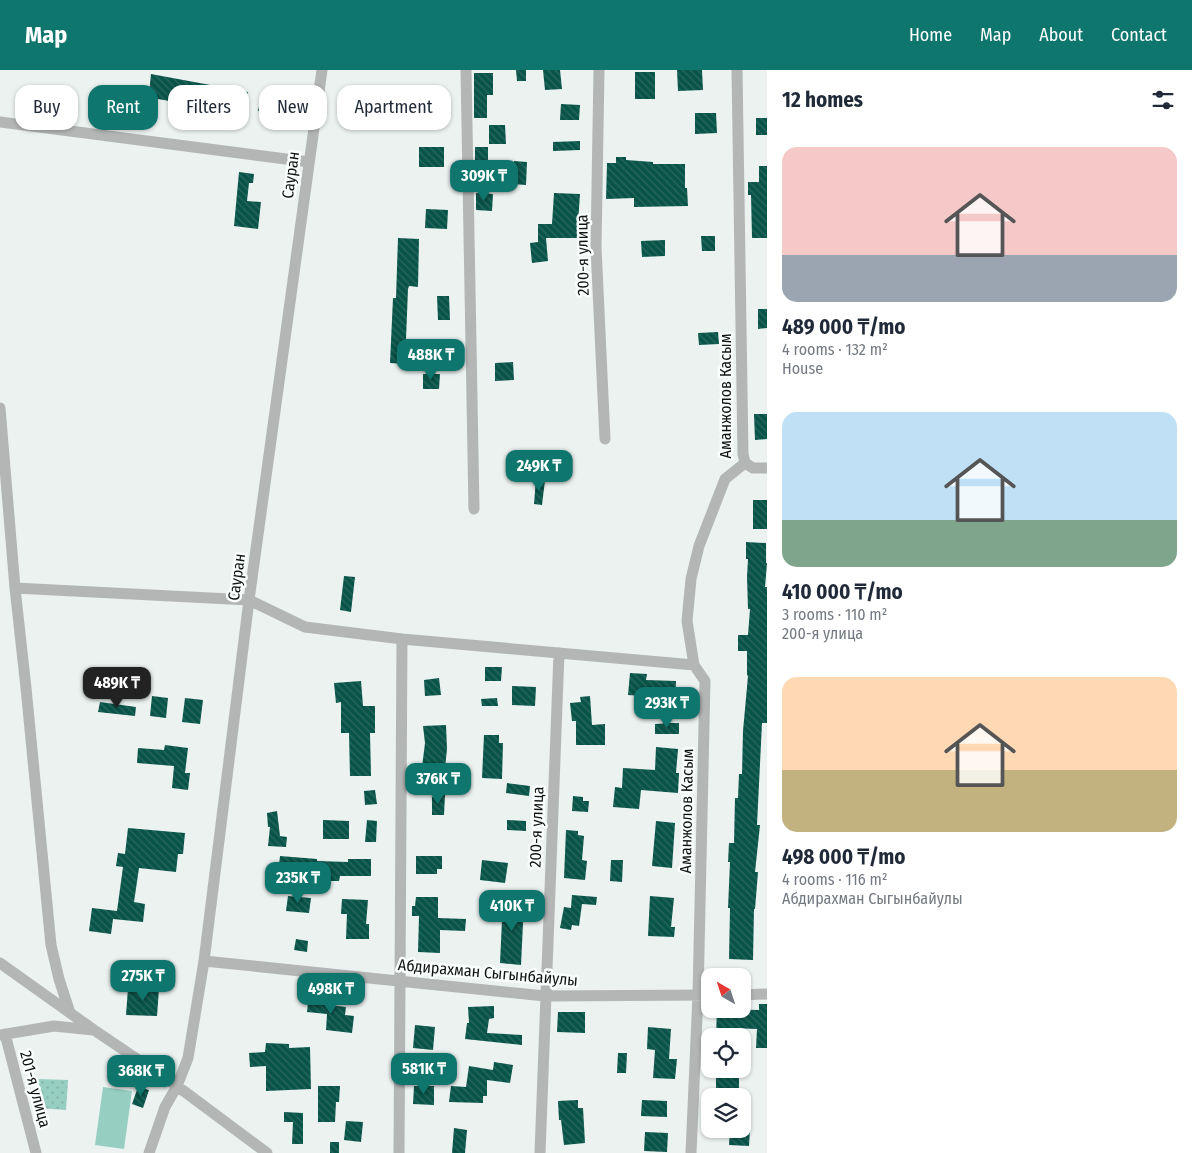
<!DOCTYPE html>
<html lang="en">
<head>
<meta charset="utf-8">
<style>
	:root { --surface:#fff; --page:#f2f2f3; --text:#1f2937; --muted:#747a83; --accent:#0f766e }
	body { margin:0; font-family:"Fira Sans Condensed",sans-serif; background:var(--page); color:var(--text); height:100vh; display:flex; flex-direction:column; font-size:19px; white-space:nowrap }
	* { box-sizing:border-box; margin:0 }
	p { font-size:16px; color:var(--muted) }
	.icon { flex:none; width:28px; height:28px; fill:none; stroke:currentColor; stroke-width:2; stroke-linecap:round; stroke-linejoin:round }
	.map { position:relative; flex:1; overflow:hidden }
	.drawer { display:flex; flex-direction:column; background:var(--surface); width:425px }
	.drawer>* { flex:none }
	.hud { position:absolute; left:15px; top:15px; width:475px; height:45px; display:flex; gap:10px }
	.needle { width:32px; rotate:321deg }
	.buttons { position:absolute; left:701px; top:898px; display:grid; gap:10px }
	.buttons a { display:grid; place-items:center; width:50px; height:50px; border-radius:10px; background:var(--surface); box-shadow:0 1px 4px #0004; font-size:25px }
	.price { position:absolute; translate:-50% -42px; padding:0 11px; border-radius:10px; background:var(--accent); color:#fff; font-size:16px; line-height:32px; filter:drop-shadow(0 1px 2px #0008) }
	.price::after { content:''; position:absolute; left:50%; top:30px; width:15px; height:11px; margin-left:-8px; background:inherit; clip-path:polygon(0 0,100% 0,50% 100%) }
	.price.on { background:#222; color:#fff }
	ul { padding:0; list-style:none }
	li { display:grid; align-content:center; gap:10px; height:265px; padding:0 15px }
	li span { display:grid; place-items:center; height:155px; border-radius:15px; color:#555 }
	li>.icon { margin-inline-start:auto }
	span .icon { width:90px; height:90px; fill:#fffc; stroke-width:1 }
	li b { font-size:21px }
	h2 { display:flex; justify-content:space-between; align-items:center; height:60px; padding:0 15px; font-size:21px }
	.chip { padding:0 18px; border-radius:15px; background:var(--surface); box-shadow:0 1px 4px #0004; font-size:18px; line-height:45px }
	.chip.on { background:var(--accent); color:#fff }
	header { display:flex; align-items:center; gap:30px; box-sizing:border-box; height:70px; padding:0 25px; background:var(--accent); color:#fff }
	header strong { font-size:24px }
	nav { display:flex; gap:28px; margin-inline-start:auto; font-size:18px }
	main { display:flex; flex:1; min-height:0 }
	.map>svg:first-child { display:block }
	.park { fill:url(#park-dots) }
	.garden { fill:#96cec2 }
	.building { fill:url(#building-back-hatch) }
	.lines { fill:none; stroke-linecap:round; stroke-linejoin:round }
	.minor { stroke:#b3b6b5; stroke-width:11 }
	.labels { text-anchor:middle; stroke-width:5; stroke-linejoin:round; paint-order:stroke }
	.street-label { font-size:16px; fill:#111413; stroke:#fafffe }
</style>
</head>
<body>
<header>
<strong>Map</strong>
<nav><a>Home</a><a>Map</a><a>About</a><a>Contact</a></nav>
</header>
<main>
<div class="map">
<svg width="767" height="1083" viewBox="0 0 767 1083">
	<defs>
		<pattern id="park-dots" width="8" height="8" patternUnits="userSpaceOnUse" patternTransform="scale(1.25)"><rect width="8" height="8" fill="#96cec2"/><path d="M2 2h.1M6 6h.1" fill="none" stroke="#80b0a6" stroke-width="1.8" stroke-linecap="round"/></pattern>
		<pattern id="building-back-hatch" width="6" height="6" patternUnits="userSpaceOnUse" patternTransform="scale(1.25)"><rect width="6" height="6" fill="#085449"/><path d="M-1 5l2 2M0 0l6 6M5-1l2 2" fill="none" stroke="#2b685f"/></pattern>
	</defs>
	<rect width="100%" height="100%" fill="#ebf2f0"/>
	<path class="park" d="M 37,1009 L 68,1010 L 66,1040 L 38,1038 Z"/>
	<path class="garden" d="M 103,1017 L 132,1021 L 124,1079 L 95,1075 Z"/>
	<path class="building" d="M 516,0 L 526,0 L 526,11 L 517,11 Z
		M 543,0 L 560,0 L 562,19 L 545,20 Z
		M 677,0 L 702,0 L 703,20 L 678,21 Z
		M 635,2 L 655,2 L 655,29 L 635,29 Z
		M 474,3 L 493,3 L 493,25 L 487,25 L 487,48 L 474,48 Z
		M 151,4 L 248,22 L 244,39 L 227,34 L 187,28 L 186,34 L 158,29 L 155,54 L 146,53 Z
		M 262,23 L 286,26 L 283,45 L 258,41 Z
		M 424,34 L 443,34 L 443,51 L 423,51 Z
		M 561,34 L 580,35 L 579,50 L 560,50 Z
		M 695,43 L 716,43 L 717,63 L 695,64 Z
		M 756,48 L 767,48 L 767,65 L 756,65 Z
		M 489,55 L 505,55 L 506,74 L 489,74 Z
		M 580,71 L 580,80 L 553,81 L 553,72 Z
		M 419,77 L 444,77 L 444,97 L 419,97 Z
		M 475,77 L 488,77 L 488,97 L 475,98 Z
		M 616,87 L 626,87 L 626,90 L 653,92 L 653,94 L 685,94 L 685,118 L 687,118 L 688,136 L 634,137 L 634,128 L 606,129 L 607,93 L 616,93 Z
		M 514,91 L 527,92 L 526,115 L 512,114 Z
		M 759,96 L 767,96 L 767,168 L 752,168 L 751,125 L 748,125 L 748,112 L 759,112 Z
		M 239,102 L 254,104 L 253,113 L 249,113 L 247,131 L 261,132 L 258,159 L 234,156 Z
		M 476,123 L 493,124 L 492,141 L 476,140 Z
		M 554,123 L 580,124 L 578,153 L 586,153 L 586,168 L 546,168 L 548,191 L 532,193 L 530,173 L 538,172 L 538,154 L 552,154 Z
		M 426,139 L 448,140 L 447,159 L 425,158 Z
		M 701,166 L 715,166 L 715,181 L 702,181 Z
		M 398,168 L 419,169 L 418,217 L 409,216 L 408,219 L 405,294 L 390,293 L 393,228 L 396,228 Z
		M 665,170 L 665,186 L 642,187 L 641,171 Z
		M 437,226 L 449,226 L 450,250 L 438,250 Z
		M 758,239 L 767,239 L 767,258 L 758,259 Z
		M 718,262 L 719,274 L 699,275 L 698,263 Z
		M 513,292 L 514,310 L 495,311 L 495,293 Z
		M 423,304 L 440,304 L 439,319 L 423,319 Z
		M 754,344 L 767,344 L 767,369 L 755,370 Z
		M 536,409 L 545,410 L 542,435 L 534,434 Z
		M 753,430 L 767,430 L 767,459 L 753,459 Z
		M 746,472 L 766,473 L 766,493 L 767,493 L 765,517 L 767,517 L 767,653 L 762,653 L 757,755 L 760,755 L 755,802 L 758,802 L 755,839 L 754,839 L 753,890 L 729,889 L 730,838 L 728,838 L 730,792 L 728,792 L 729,773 L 734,773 L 735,728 L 738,728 L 739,704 L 742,704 L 743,661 L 748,606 L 747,605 L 747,581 L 738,581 L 738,565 L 748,565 L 750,539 L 748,539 L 747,507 L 748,489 L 746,489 Z
		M 344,506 L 355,507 L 351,542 L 340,540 Z
		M 485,597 L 502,597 L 501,611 L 485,611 Z
		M 630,603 L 647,604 L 646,610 L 676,611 L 675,640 L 655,639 L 655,627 L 628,625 Z
		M 439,608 L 441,625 L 425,626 L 424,610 Z
		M 361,611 L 363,636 L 375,636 L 375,663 L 370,663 L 371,706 L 350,706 L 349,663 L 341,663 L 341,632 L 336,633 L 334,613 Z
		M 512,616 L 536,617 L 535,636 L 512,635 Z
		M 152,626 L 168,628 L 166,648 L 150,646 Z
		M 590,626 L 592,655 L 605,654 L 605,675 L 576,675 L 576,651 L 572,651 L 570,633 L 581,632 L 580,627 Z
		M 185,628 L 203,630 L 200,654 L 182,652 Z
		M 497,628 L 498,636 L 482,636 L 481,629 Z
		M 100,632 L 136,637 L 135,646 L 98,642 Z
		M 671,653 L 679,653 L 679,664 L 655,664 L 655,654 Z
		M 446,655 L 447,679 L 444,708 L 421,705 L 425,673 L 423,656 Z
		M 484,665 L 499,665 L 499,673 L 503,673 L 502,709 L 482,708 Z
		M 165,675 L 188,678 L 185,703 L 190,703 L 188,720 L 172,718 L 174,696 L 137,693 L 138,678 L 164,680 Z
		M 656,677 L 678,679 L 676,703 L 679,703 L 678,723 L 641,720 L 639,739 L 613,737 L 615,717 L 622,718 L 623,698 L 655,700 Z
		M 507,713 L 530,716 L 529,726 L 506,723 Z
		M 375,720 L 377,734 L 365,735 L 364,721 Z
		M 437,725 L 445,725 L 444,745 L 432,745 L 432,727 L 437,728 Z
		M 573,726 L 583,727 L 583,731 L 589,731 L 588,742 L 572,741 Z
		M 277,741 L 280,766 L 287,767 L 286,777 L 268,776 L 270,757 L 268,757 L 267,743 Z
		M 323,750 L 349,751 L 349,769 L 323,769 Z
		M 367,750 L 377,751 L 376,772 L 365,772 Z
		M 507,750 L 526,751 L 526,761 L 507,760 Z
		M 656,751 L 675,753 L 672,798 L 652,796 Z
		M 128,758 L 185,763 L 183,784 L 178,784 L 176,802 L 139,798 L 134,832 L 145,834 L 143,852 L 113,849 L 111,864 L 89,861 L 92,838 L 117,841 L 123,797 L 116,796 L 118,783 L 125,784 Z
		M 566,760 L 578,761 L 578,765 L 584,766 L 582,790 L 587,791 L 585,810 L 564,808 Z
		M 280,786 L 317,789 L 317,791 L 348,792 L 348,789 L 371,789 L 371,806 L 340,806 L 339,811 L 320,811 L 320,808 L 278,804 Z
		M 416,786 L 442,786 L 442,799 L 437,799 L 437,804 L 416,804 Z
		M 482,790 L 508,793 L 505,813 L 480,810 Z
		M 611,790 L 623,790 L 622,812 L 610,811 Z
		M 572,825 L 597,827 L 596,835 L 582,834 L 579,856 L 572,855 L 571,860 L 560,858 L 564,837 L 571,838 Z
		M 288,826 L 311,828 L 309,843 L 286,841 Z
		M 650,826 L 674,828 L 671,857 L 675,857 L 674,867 L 648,866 Z
		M 416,827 L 438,827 L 438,848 L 466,849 L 465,861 L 440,860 L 440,883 L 418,882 L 419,846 L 412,846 L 412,836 L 415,836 Z
		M 342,829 L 368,830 L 366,854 L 369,854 L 369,869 L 346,869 L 347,844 L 341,844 Z
		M 500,832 L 524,833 L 521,895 L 500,893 L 502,850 L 499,850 Z
		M 296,869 L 308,871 L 307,882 L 294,880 Z
		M 128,918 L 159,919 L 157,946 L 126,945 Z
		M 309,924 L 322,925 L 321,934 L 346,937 L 345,945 L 354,946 L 352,963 L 326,960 L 327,944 L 307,942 Z
		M 759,934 L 767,934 L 767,978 L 756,978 L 757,959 L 729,958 L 728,966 L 716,966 L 717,939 L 759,940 Z
		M 494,936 L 494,948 L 489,949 L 487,963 L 522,965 L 522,975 L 465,969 L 467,953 L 469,953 L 468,937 Z
		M 558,942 L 585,942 L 585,963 L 557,962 Z
		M 415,955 L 435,957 L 433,980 L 413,978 Z
		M 648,957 L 671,959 L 669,989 L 677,989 L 675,1009 L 653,1008 L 655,980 L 647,979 Z
		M 266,973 L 289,974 L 289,978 L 310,977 L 311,1019 L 266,1021 L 266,996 L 250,997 L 249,983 L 265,982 Z
		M 618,983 L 627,983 L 626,1003 L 617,1003 Z
		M 494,992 L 513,995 L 510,1013 L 487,1010 L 487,1026 L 483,1026 L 483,1033 L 449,1032 L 451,1016 L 466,1017 L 469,996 L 493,1000 Z
		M 716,1001 L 739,1001 L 739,1023 L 716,1023 Z
		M 318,1016 L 340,1016 L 339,1032 L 336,1032 L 335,1052 L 318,1052 Z
		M 414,1016 L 434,1016 L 434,1035 L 413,1034 Z
		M 138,1017 L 149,1020 L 143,1038 L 132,1034 Z
		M 578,1030 L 578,1038 L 583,1038 L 585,1073 L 564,1075 L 561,1050 L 559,1050 L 558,1031 Z
		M 642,1030 L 667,1031 L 667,1047 L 641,1046 Z
		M 284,1042 L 303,1043 L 303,1074 L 292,1074 L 293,1052 L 284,1052 Z
		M 346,1051 L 363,1052 L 361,1072 L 344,1070 Z
		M 454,1058 L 467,1060 L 465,1083 L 452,1083 Z
		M 730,1059 L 750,1059 L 749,1076 L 729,1075 Z
		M 645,1062 L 668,1063 L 667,1082 L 644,1081 Z
		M 330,1072 L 339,1072 L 339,1083 L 330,1083 Z"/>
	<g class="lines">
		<path class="minor" d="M 466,0 L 474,439
			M 599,0 L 596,177 L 605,369
			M 0,52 L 309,92
			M 0,338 L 15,518 L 26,618 L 51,875 L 59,909 L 70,943
			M 745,393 L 753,398 L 767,398
			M 15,518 L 249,530 L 305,557 L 402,569 L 694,595
			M 204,891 L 545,926 L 710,925
			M 0,893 L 94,960 L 177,1016 L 267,1083
			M 742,925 L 767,924
			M 5,964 L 36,1083
			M 0,965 L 54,956 L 93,960
			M 149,1083 L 165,1037 L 177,1016 L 188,988 L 204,891 L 249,530 L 322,0
			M 399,1083 L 402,569
			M 540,1083 L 559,583
			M 691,1083 L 698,925 L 705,611 L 694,595 L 687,551 L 691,509 L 699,476 L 725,409 L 745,393 L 743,384 L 737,0"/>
	</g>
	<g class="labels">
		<g class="street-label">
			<text transform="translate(290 105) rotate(-82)" y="6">Сауран</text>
			<text transform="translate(582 185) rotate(-91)" y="6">200-я улица</text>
			<text transform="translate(725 326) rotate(-90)" y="6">Аманжолов Касым</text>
			<text transform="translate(236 507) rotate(-82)" y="6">Сауран</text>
			<text transform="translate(686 741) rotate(-89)" y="6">Аманжолов Касым</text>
			<text transform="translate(536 757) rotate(-88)" y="6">200-я улица</text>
			<text transform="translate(488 902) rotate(5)" y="6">Абдирахман Сыгынбайулы</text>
			<text transform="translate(36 1019) rotate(75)" y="6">201-я улица</text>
		</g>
	</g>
</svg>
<div class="buttons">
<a><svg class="needle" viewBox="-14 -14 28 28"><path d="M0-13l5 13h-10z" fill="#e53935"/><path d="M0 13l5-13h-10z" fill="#747a83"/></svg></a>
<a><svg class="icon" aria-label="locate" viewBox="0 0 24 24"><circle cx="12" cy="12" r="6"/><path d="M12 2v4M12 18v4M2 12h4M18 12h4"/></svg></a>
<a><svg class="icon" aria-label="layers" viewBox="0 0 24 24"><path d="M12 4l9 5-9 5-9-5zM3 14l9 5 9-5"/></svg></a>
</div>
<b class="price" style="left:484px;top:132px">309K ₸</b>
<b class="price" style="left:431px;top:311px">488K ₸</b>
<b class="price" style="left:539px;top:422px">249K ₸</b>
<b class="price on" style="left:117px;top:639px">489K ₸</b>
<b class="price" style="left:667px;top:659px">293K ₸</b>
<b class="price" style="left:438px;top:735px">376K ₸</b>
<b class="price" style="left:298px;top:834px">235K ₸</b>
<b class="price" style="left:512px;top:862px">410K ₸</b>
<b class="price" style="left:143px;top:932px">275K ₸</b>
<b class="price" style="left:331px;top:945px">498K ₸</b>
<b class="price" style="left:424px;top:1025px">581K ₸</b>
<b class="price" style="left:141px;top:1027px">368K ₸</b>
<div class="hud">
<a class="chip">Buy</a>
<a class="chip on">Rent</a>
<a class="chip">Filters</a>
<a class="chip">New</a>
<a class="chip">Apartment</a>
</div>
</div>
<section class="drawer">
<h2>12 homes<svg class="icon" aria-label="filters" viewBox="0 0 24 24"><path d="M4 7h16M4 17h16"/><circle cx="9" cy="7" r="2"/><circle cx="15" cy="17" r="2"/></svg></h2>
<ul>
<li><span style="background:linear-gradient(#f6c9c9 70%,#9aa5b1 0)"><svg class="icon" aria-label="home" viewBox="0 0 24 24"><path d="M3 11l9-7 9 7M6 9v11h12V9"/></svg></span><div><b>489 000 ₸/mo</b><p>4 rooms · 132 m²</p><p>House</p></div></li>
<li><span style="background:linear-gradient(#bfe0f5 70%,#7fa58c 0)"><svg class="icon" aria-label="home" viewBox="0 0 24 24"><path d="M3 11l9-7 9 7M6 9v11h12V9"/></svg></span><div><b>410 000 ₸/mo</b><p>3 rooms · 110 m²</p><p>200-я улица</p></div></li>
<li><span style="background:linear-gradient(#ffd9b3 60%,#c2b280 0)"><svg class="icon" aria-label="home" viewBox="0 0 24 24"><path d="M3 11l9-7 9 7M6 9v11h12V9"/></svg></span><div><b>498 000 ₸/mo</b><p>4 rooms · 116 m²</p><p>Абдирахман Сыгынбайулы</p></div></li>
</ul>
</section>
</main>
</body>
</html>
